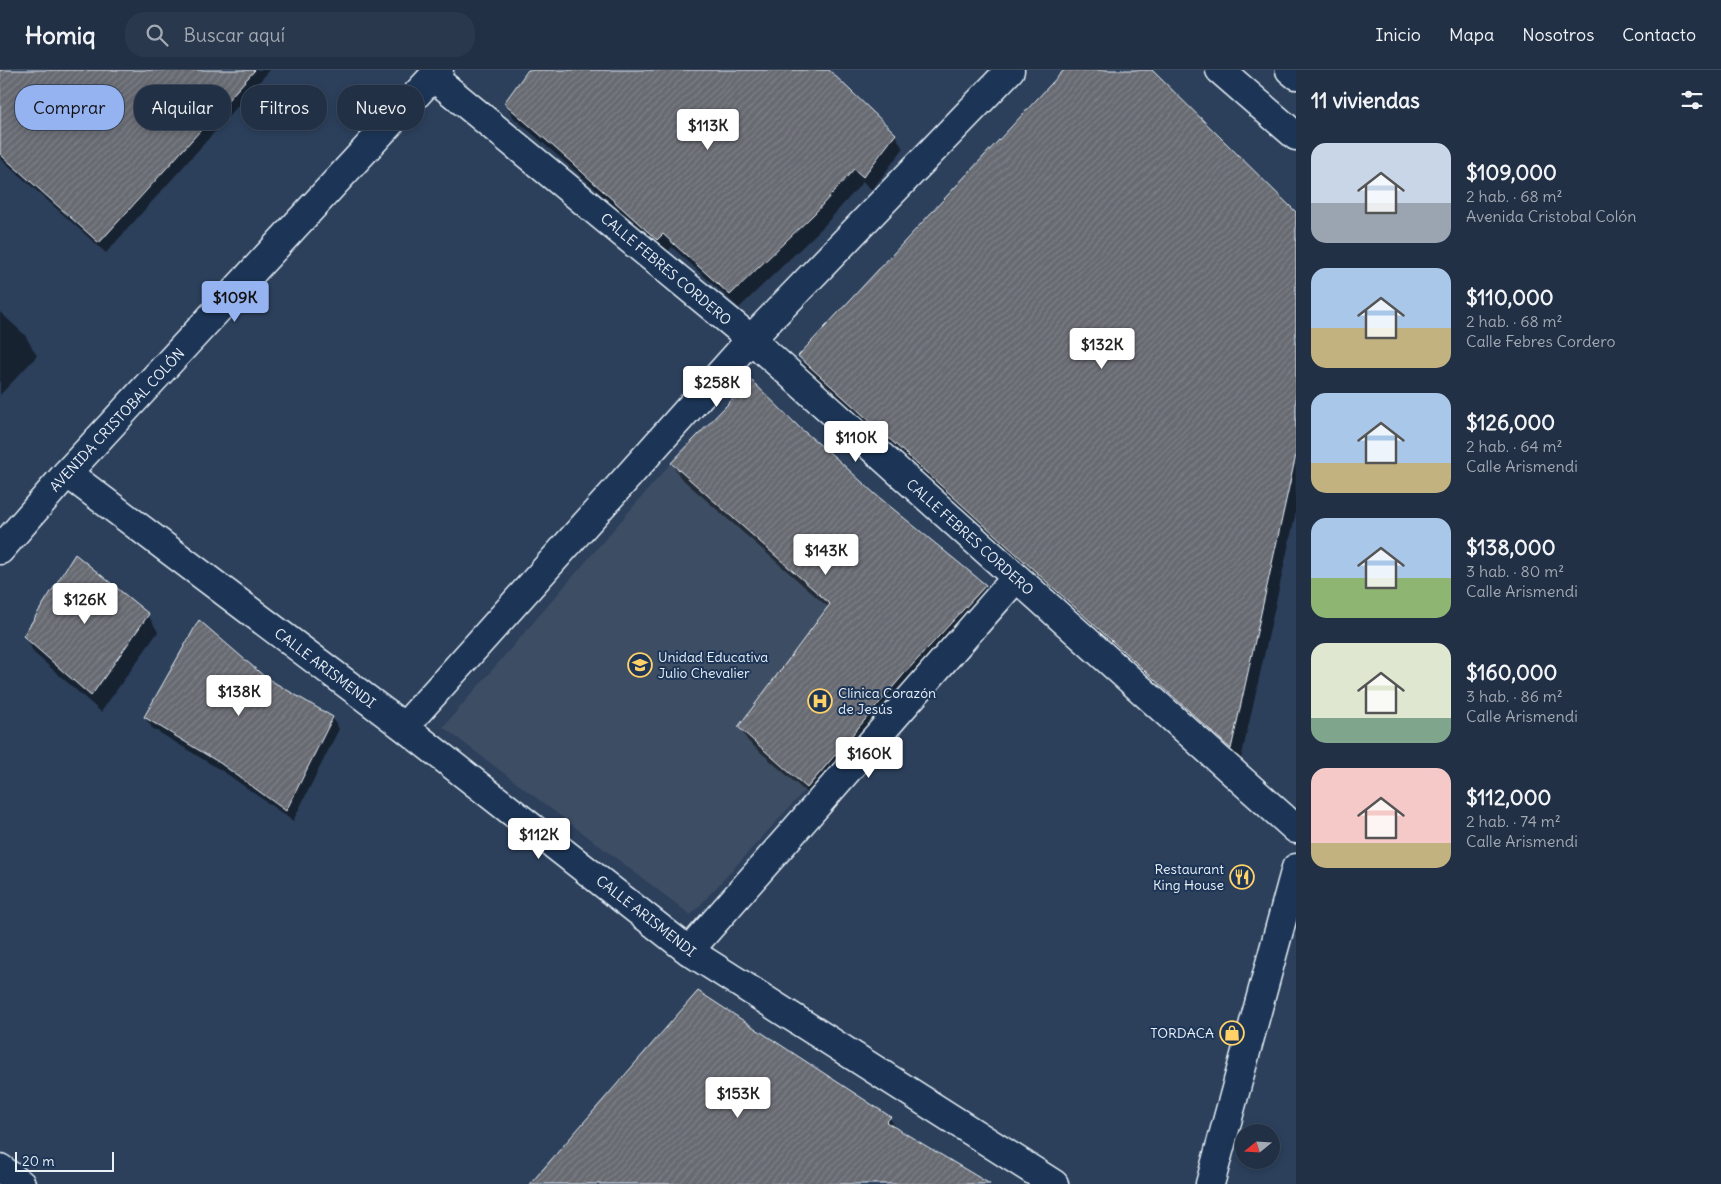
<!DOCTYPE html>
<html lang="es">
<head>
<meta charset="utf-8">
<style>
	:root { --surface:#213045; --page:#29384c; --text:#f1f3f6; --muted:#a2a9b3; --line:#3e4b5e; --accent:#95b2f1 }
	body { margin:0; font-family:Delius,sans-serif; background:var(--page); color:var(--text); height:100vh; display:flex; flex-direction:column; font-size:19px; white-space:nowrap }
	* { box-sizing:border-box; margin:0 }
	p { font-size:16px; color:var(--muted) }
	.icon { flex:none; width:28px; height:28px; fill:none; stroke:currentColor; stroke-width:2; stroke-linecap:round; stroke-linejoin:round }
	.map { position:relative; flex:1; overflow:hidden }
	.side { display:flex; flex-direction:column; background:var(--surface); width:425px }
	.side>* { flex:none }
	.guide { position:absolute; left:15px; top:15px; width:475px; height:45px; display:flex; gap:10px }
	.needle { width:32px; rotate:252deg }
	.controls { position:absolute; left:1235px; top:1054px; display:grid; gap:10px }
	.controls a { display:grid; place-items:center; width:45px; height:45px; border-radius:50%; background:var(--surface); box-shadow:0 2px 8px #0003,0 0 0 1px var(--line); font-size:25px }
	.scale { position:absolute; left:15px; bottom:12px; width:99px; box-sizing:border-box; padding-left:5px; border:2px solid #e8f1f8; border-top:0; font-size:14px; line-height:18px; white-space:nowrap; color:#e8f1f8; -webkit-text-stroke:4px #1d3557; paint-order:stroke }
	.price { position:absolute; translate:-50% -42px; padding:0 11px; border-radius:5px; background:#fff; color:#222; font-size:16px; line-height:32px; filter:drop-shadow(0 1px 2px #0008) }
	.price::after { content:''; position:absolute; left:50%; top:30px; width:15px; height:11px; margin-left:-8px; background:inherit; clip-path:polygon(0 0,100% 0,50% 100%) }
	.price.selected { background:var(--accent); color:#111 }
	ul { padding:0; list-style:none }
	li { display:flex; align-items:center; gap:15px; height:125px; padding:0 15px }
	li span { display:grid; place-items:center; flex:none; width:140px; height:100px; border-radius:15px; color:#555 }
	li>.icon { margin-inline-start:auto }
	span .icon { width:60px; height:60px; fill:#fffc; stroke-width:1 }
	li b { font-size:21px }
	h2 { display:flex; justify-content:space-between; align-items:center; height:60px; padding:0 15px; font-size:21px }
	.tag { padding:0 18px; border-radius:20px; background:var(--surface); box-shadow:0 2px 8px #0003,0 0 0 1px var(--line); font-size:18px; line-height:45px }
	.tag.selected { background:var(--accent); color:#111 }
	header { display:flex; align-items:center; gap:30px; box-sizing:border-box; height:70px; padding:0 25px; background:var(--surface); border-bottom:1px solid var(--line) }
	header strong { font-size:24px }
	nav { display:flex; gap:28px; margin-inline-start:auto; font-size:18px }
	.search { width:350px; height:45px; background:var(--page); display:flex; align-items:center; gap:12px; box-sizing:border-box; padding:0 18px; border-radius:20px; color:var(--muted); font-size:19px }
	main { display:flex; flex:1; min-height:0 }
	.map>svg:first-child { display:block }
	.built { fill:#3e4d63 }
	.shadow { fill:#0007 }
	.building { fill:url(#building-hatch); stroke:#e8f1f8 }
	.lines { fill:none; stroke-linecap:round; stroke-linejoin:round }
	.minor-casing { stroke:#e8f1f8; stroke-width:31 }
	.tertiary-casing { stroke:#e8f1f8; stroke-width:31 }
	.primary-casing { stroke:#e8f1f8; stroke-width:31 }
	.minor { stroke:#1d3557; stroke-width:28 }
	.tertiary { stroke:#1d3557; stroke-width:28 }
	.primary { stroke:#1d3557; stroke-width:28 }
	.labels { text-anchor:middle; stroke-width:4; stroke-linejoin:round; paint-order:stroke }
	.street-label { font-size:14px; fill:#e8f1f8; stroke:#1d3557 }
	.poi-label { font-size:14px; fill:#e8f1f8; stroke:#1d3557; text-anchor:start }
</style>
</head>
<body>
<header>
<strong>Homiq</strong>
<div class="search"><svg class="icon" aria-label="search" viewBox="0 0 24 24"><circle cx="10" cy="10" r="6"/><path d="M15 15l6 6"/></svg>Buscar aquí</div>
<nav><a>Inicio</a><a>Mapa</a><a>Nosotros</a><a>Contacto</a></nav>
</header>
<main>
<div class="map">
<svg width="1296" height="1114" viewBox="0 0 1296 1114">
	<defs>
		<pattern id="building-hatch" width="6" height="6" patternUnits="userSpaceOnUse" patternTransform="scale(1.25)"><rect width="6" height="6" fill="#686a72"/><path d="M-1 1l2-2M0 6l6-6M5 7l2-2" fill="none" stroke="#7e8087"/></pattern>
	</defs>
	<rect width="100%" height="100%" fill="#2c405c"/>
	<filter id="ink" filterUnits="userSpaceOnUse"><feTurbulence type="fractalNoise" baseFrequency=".02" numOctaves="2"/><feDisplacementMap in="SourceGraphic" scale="10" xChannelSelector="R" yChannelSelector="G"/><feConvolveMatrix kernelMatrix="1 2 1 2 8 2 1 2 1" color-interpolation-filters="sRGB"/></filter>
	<g filter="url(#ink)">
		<path class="built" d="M 671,393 L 830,534 L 738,657 L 807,718 L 691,845 L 443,657 Z"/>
		<path class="shadow" d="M 0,0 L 270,0 L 106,183 L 0,88 Z
			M 529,0 L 828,0 L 895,64 L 903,79 L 872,120 L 863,112 L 823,157 L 739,238 L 672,177 L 666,184 L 581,106 L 514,48 L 505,33 Z
			M 1066,0 L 1150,0 L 1296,144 L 1296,442 L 1240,694 L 809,303 L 799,286 Z
			M 0,242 L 25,265 L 37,286 L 0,325 Z
			M 800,359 L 874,425 L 985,516 L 993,530 L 816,731 L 748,671 L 739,657 L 829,538 L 680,407 L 672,393 Z
			M 148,545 L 158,562 L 101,642 L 34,583 L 25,566 Z
			M 265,608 L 333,648 L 339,659 L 293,751 L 227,704 L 152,658 L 145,647 Z
			M 699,923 L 890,1048 L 896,1059 L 988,1114 L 532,1114 Z"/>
		<path class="building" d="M 0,0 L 255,0 L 99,173 L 0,84 Z
			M 528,0 L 829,0 L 896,64 L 863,107 L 854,99 L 815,143 L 730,225 L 663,164 L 657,170 L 571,92 L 504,33 Z
			M 1064,0 L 1152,0 L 1296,142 L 1296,385 L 1231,679 L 798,286 Z
			M 751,310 L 800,358 L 836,388 L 875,424 L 986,515 L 904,604 L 807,718 L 738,657 L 830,534 L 671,393 Z
			M 75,484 L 149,544 L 91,626 L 23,566 Z
			M 199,550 L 265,607 L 333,647 L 286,741 L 220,693 L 144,647 Z
			M 698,921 L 891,1047 L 886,1052 L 990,1114 L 530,1114 Z"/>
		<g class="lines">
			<g class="minor-casing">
				<path id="minor" d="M 433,7 L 751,269 L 1296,759
					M 67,403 L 404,657 L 689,881 L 1054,1114
					M 404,657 L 751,269 L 1010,0
					M 689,881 L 1016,508
					M 0,1098 L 21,1114"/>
			</g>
			<g class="tertiary-casing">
				<path id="tertiary" d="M 1220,0 L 1296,66
					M 1290,0 L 1296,5
					M 0,480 L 67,403 L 439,0"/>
			</g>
			<g class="primary-casing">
				<path id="primary" d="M 1210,1114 L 1296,798"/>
			</g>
			<use href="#minor" class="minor"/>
			<use href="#tertiary" class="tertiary"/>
			<use href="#primary" class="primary"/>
		</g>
	</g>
	<defs>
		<g id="school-ring" transform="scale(1.25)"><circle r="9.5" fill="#1d3557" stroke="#ffd166" stroke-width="1.5"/><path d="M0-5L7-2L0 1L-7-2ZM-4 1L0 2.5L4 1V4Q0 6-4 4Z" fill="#ffd166"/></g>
		<g id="hospital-ring" transform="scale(1.25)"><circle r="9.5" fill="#1d3557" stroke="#ffd166" stroke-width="1.5"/><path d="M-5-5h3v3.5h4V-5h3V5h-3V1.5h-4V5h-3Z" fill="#ffd166"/></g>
		<g id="restaurant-ring" transform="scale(1.25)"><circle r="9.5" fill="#1d3557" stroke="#ffd166" stroke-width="1.5"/><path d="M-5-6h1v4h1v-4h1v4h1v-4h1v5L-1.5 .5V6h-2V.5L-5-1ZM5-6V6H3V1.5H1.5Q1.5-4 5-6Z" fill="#ffd166"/></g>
		<g id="shop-ring" transform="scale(1.25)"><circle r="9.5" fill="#1d3557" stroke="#ffd166" stroke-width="1.5"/><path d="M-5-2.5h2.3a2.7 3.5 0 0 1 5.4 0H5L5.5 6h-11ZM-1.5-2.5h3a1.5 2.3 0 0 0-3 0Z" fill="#ffd166"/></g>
	</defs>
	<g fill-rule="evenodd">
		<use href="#school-ring" x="640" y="595"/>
		<use href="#hospital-ring" x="820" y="631"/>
		<use href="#restaurant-ring" x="1242" y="807"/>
		<use href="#shop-ring" x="1232" y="963"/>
	</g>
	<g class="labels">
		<g class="street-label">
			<text transform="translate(666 199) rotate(40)" y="5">CALLE FEBRES CORDERO</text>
			<text transform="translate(117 350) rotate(-47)" y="5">AVENIDA CRISTOBAL COLÓN</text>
			<text transform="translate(970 467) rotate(42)" y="5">CALLE FEBRES CORDERO</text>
			<text transform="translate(325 598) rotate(37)" y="5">CALLE ARISMENDI</text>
			<text transform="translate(646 846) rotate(38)" y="5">CALLE ARISMENDI</text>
		</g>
		<g class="poi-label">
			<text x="658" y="592">Unidad Educativa<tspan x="658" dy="16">Julio Chevalier</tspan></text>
			<text x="838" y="628">Clínica Corazón<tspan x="838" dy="16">de Jesús</tspan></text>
			<text x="1224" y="804" text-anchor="end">Restaurant<tspan x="1224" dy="16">King House</tspan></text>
			<text x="1214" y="968" text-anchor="end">TORDACA</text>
		</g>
	</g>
</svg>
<div class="controls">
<a><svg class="needle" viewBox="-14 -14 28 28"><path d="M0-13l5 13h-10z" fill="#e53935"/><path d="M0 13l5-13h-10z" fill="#a2a9b3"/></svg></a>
</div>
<div class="scale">20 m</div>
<b class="price" style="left:708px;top:81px">$113K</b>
<b class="price selected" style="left:235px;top:253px">$109K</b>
<b class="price" style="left:1102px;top:300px">$132K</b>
<b class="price" style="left:717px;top:338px">$258K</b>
<b class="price" style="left:856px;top:393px">$110K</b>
<b class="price" style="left:826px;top:506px">$143K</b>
<b class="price" style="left:85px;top:555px">$126K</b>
<b class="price" style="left:239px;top:647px">$138K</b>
<b class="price" style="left:869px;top:709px">$160K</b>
<b class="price" style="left:539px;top:790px">$112K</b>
<b class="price" style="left:738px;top:1049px">$153K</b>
<div class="guide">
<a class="tag selected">Comprar</a>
<a class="tag">Alquilar</a>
<a class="tag">Filtros</a>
<a class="tag">Nuevo</a>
</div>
</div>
<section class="side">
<h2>11 viviendas<svg class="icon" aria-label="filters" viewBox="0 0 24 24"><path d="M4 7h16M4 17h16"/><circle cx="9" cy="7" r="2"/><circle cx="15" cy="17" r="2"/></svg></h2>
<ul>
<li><span style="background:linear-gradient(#c9d6e8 60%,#9aa5b1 0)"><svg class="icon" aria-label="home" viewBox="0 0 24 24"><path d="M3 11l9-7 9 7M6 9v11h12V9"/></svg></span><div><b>$109,000</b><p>2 hab. · 68 m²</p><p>Avenida Cristobal Colón</p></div></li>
<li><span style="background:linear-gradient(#a9c7e8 60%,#c2b280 0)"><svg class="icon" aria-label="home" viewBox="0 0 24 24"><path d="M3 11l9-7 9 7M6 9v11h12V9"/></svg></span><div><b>$110,000</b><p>2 hab. · 68 m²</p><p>Calle Febres Cordero</p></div></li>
<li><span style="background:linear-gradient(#a9c7e8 70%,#c2b280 0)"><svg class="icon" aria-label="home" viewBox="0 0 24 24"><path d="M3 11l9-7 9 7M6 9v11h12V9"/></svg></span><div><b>$126,000</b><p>2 hab. · 64 m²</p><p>Calle Arismendi</p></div></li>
<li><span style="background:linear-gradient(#a9c7e8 60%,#8fb573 0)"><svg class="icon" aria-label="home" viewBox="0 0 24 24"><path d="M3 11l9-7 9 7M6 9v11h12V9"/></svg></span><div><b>$138,000</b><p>3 hab. · 80 m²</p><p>Calle Arismendi</p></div></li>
<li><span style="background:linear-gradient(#dfe7d0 75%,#7fa58c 0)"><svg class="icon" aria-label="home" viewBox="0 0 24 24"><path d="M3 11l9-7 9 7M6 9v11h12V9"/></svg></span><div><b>$160,000</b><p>3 hab. · 86 m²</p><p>Calle Arismendi</p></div></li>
<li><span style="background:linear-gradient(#f6c9c9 75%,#c2b280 0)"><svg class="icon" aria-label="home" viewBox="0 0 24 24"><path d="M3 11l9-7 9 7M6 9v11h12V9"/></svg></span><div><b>$112,000</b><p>2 hab. · 74 m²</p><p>Calle Arismendi</p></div></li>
</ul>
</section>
</main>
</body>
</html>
